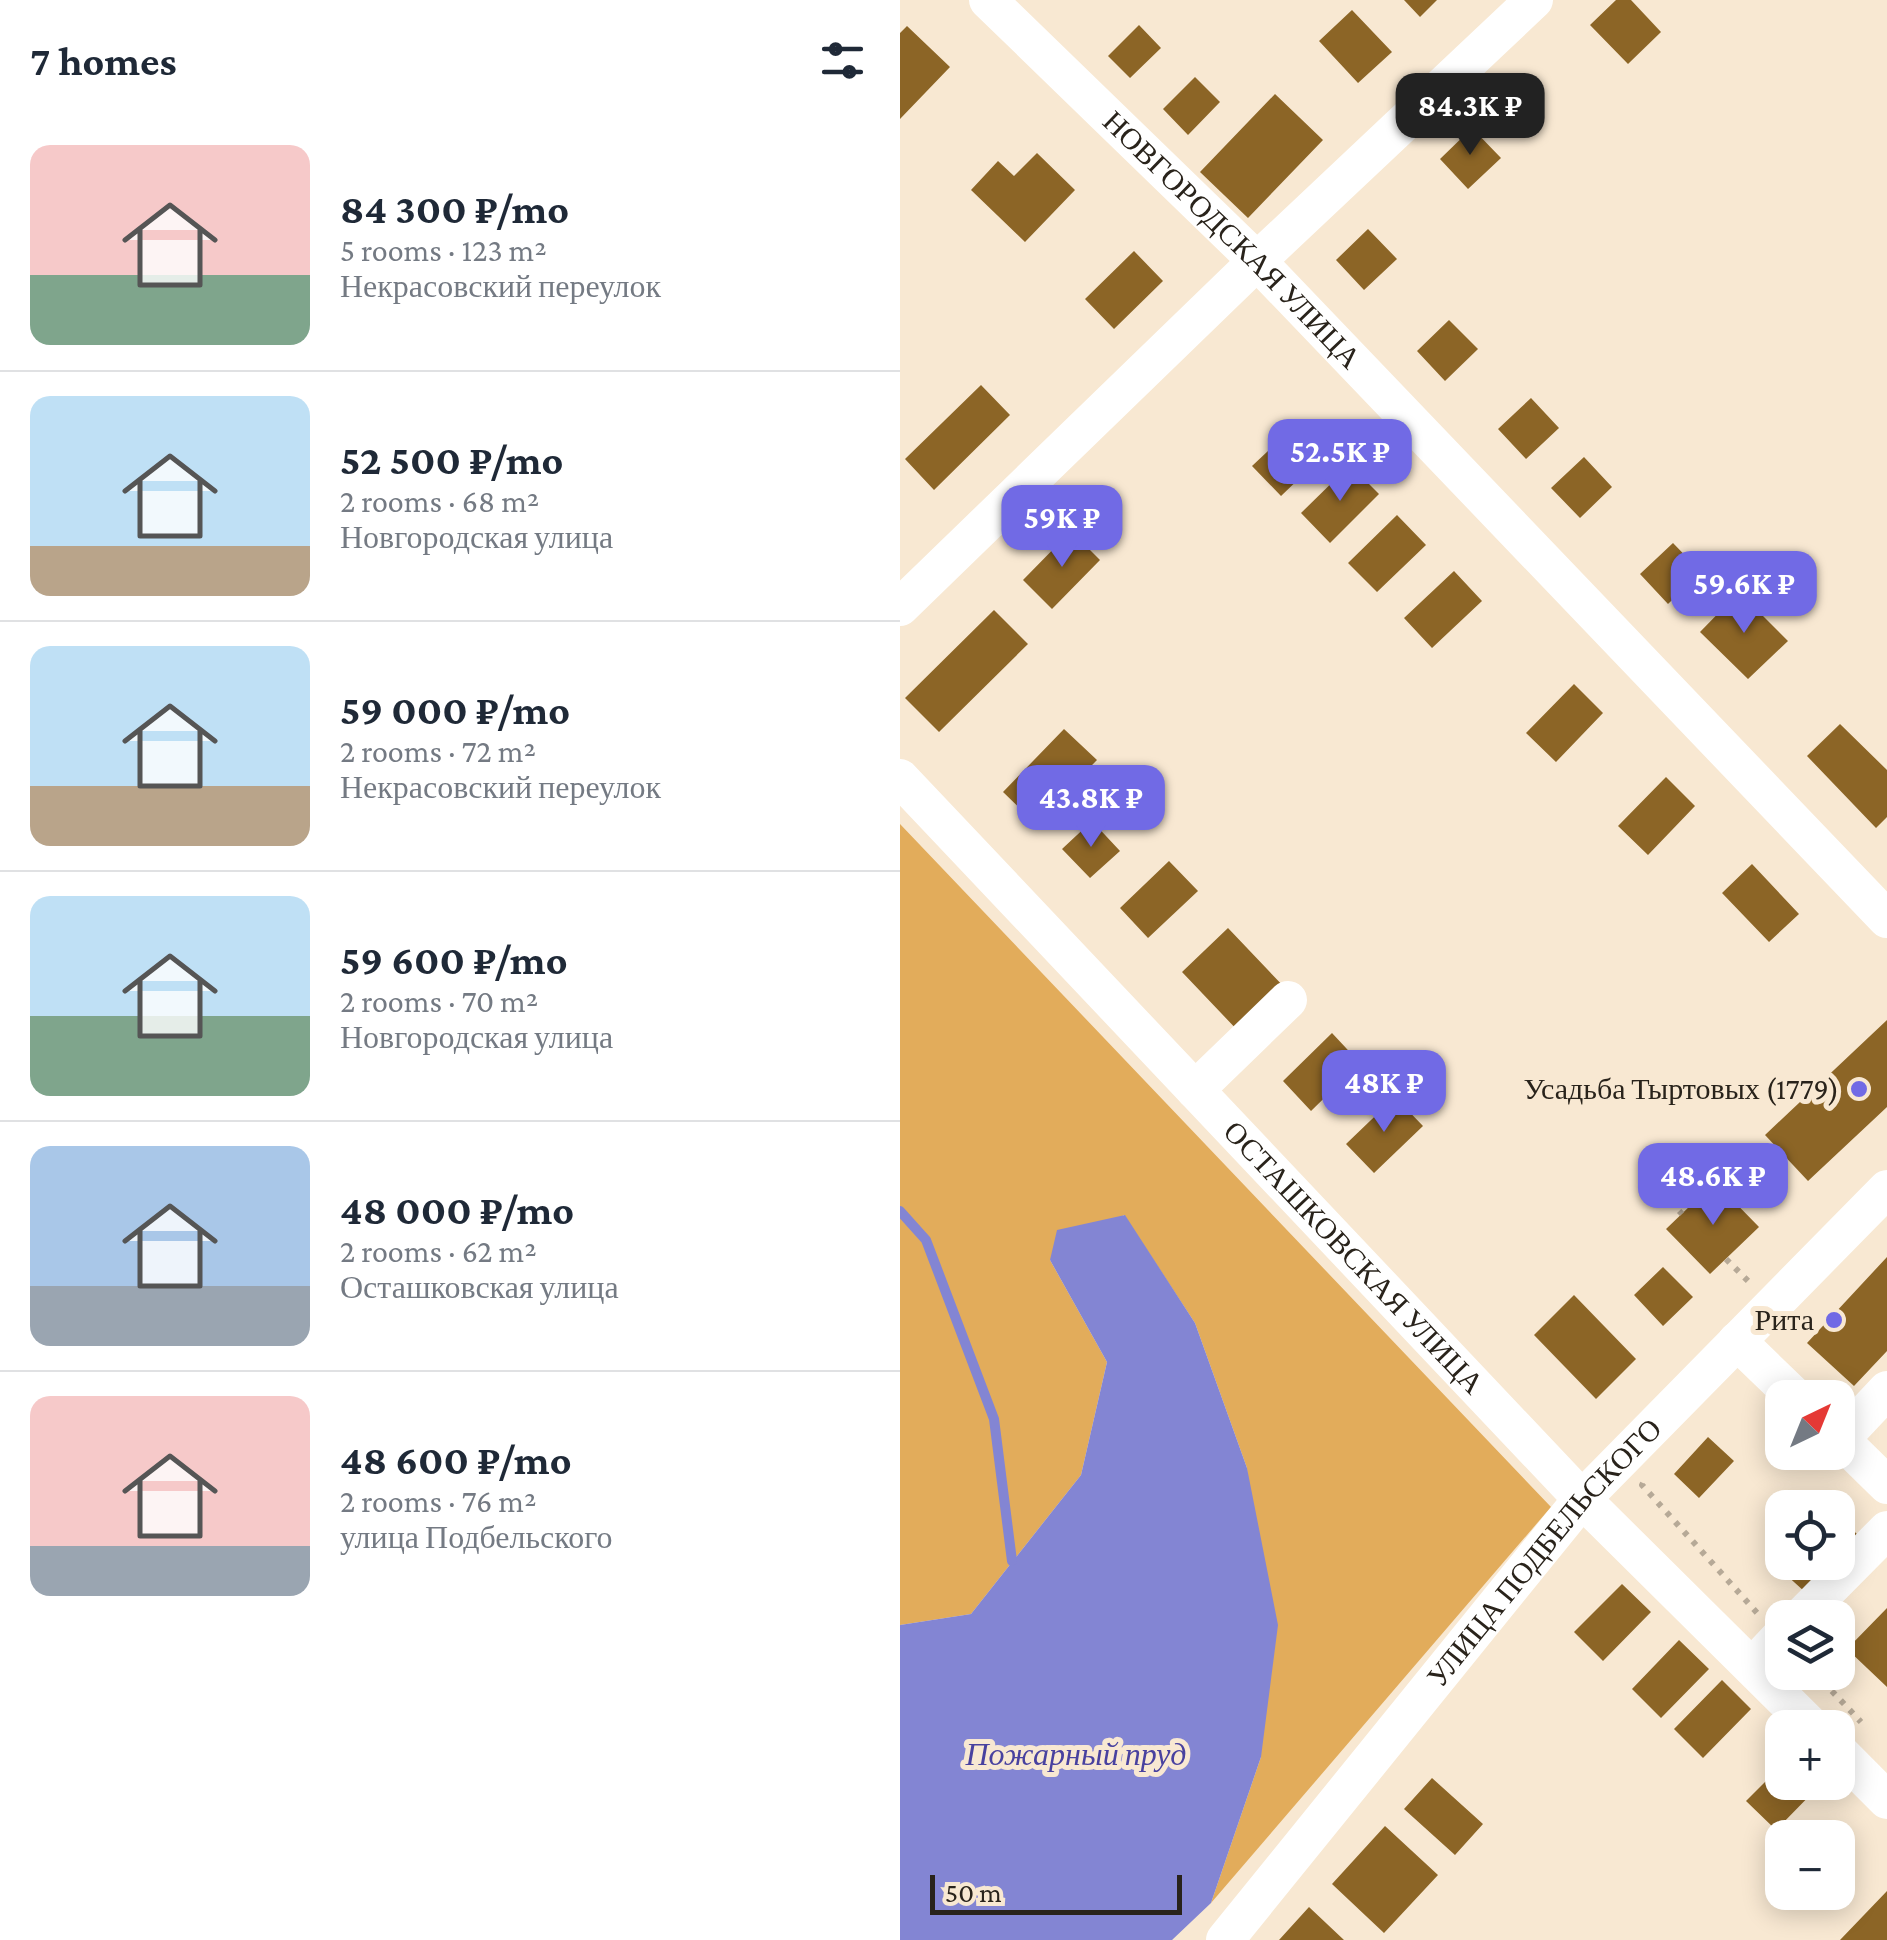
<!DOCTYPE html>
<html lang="en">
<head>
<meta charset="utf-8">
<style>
	:root { --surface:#fff; --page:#f2f2f3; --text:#1f2937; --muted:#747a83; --line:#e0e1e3; --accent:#716ae5 }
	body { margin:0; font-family:"Crimson Pro",serif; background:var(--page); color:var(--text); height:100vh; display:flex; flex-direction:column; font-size:38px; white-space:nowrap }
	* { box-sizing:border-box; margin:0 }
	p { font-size:32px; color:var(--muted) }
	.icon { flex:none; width:55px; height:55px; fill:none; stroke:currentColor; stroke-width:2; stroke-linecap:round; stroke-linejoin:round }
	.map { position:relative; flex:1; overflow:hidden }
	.panel { display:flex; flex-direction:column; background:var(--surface); width:900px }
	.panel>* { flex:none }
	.needle { width:65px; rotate:43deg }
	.tools { position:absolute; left:865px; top:1380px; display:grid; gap:20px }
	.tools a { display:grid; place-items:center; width:90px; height:90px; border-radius:20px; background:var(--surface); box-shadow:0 5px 25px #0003; font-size:50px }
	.scale { position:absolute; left:30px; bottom:25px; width:252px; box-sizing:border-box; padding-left:10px; border:5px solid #29231b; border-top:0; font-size:28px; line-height:35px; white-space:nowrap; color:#29231b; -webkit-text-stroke:8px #f8e8d2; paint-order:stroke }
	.price { position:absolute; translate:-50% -85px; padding:0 22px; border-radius:20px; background:var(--accent); color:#fff; font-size:32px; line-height:65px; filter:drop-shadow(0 2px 5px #0008) }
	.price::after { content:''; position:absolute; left:50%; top:60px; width:30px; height:22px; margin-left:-15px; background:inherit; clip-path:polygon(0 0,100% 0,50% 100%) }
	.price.active { background:#222; color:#fff }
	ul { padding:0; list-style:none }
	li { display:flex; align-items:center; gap:30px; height:250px; padding:0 30px }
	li+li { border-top:2px solid var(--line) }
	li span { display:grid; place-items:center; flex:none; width:280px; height:200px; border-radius:20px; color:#555 }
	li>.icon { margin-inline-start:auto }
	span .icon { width:120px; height:120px; fill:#fffc; stroke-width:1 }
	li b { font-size:42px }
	h2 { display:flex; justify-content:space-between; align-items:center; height:120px; padding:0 30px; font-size:42px }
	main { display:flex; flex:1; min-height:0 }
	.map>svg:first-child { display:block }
	.forest { fill:#e2ac5b }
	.water { fill:#8385d3 }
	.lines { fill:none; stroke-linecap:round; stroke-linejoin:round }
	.stream { stroke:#8385d3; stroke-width:10 }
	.building { fill:#8c6526 }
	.path { stroke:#b6a997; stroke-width:6; stroke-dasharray:5 8; stroke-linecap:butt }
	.minor { stroke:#fff; stroke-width:38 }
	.poi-dot { fill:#716ae5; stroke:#f8e8d2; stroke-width:4 }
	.labels { text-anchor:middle; stroke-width:10; stroke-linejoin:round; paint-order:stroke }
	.street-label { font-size:30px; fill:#29231b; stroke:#f8e8d2 }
	.poi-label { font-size:30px; fill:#29231b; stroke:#f8e8d2; text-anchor:end }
	.water-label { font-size:32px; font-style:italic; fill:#48419f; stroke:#f8e8d2 }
</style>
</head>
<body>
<main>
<section class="panel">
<h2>7 homes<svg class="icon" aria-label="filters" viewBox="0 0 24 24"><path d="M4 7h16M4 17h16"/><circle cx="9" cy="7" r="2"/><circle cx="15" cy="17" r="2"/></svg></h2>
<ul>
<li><span style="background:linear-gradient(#f6c9c9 65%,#7fa58c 0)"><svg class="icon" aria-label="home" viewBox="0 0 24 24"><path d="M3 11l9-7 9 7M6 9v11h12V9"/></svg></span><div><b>84 300 ₽/mo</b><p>5 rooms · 123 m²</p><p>Некрасовский переулок</p></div></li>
<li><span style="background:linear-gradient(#bfe0f5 75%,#b9a48a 0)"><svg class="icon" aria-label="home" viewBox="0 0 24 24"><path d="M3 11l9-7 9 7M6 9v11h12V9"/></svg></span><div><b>52 500 ₽/mo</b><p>2 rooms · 68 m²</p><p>Новгородская улица</p></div></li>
<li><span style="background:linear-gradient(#bfe0f5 70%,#b9a48a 0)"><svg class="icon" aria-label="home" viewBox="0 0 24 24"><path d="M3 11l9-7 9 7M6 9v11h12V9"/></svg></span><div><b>59 000 ₽/mo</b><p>2 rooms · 72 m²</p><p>Некрасовский переулок</p></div></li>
<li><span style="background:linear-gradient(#bfe0f5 60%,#7fa58c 0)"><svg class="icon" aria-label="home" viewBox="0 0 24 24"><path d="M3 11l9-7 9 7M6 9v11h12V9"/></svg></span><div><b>59 600 ₽/mo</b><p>2 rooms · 70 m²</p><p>Новгородская улица</p></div></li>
<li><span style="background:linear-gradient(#a9c7e8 70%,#9aa5b1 0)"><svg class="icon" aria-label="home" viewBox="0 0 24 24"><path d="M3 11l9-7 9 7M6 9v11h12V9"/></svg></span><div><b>48 000 ₽/mo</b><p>2 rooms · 62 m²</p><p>Осташковская улица</p></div></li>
<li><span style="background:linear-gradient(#f6c9c9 75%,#9aa5b1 0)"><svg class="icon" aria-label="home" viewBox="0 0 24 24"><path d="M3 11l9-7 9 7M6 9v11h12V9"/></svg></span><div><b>48 600 ₽/mo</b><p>2 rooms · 76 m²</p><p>улица Подбельского</p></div></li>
</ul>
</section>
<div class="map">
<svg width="987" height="1940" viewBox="0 0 987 1940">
	<rect width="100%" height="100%" fill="#f8e8d2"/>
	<path class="forest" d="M 0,824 L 651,1507 L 311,1903 L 361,1757 L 347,1468 L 295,1323 L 224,1215 L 150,1260 L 207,1362 L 181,1475 L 71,1614 L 0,1625 Z"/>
	<path class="water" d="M 225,1215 L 295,1323 L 347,1468 L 378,1625 L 361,1757 L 311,1903 L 272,1940 L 0,1940 L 0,1625 L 71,1614 L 181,1475 L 207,1362 L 150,1260 L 157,1230 Z"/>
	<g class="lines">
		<path class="stream" d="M 0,1211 L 26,1240 L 94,1419 L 112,1561"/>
	</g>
	<path class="building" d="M 504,0 L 537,0 L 520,17 Z
		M 716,0 L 731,0 L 761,32 L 728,64 L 690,25 Z
		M 452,10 L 492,52 L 458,83 L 419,41 Z
		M 239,25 L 261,48 L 230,78 L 208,56 Z
		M 7,26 L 50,67 L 0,119 L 0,33 Z
		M 295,77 L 320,102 L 288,135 L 263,109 Z
		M 375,94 L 423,140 L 348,218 L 300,172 Z
		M 572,128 L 601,158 L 568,189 L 540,159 Z
		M 137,153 L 175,190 L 125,242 L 71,190 L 98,161 L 114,176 Z
		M 468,229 L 497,259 L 464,290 L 436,260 Z
		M 234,251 L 263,281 L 214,329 L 185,299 Z
		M 549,320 L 578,349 L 545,381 L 517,351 Z
		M 81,385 L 110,415 L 34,490 L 5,459 Z
		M 631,398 L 659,428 L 626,459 L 598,429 Z
		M 402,419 L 430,449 L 381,496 L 352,466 Z
		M 684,457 L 712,487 L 680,518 L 651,488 Z
		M 450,465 L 479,494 L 430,543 L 401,513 Z
		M 497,515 L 526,545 L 477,592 L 448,563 Z
		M 171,531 L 200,560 L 152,609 L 123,580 Z
		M 773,543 L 801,572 L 768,604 L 740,574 Z
		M 554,571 L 582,601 L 532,648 L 504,618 Z
		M 839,592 L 888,641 L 848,679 L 800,632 Z
		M 94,610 L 128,644 L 39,732 L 5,698 Z
		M 674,684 L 703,713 L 656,762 L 626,733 Z
		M 940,724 L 987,770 L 987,817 L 976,828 L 907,756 Z
		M 164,729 L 197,760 L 135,823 L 103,792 Z
		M 766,777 L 795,806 L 748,855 L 718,826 Z
		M 192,821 L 220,851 L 190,878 L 162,849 Z
		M 269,861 L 298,891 L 248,938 L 220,908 Z
		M 852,864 L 899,914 L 869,942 L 822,893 Z
		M 328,928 L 387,990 L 341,1034 L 282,972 Z
		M 987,1020 L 987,1107 L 908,1181 L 865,1135 Z
		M 432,1033 L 460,1063 L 411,1111 L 383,1081 Z
		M 495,1097 L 523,1126 L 474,1173 L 446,1144 Z
		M 815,1182 L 859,1227 L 810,1274 L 766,1229 Z
		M 987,1257 L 987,1351 L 954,1386 L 907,1343 Z
		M 763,1267 L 793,1297 L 763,1326 L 734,1295 Z
		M 674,1295 L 736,1359 L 696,1399 L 634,1335 Z
		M 808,1437 L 834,1461 L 799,1498 L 774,1474 Z
		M 938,1516 L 958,1535 L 938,1557 Z
		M 882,1555 L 882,1562 L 933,1562 L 905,1592 L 874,1564 Z
		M 722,1584 L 751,1612 L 703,1661 L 674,1632 Z
		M 987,1608 L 987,1687 L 947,1649 Z
		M 779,1640 L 809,1669 L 761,1718 L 732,1689 Z
		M 822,1680 L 851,1709 L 803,1758 L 774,1729 Z
		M 882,1765 L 882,1782 L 923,1782 L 876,1830 L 846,1801 Z
		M 532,1778 L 583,1824 L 555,1855 L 504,1809 Z
		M 485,1826 L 538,1875 L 484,1933 L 432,1884 Z
		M 987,1891 L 987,1940 L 940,1940 Z
		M 409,1907 L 444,1940 L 379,1940 Z"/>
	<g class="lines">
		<path class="path" d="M 752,1183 L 782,1214
			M 826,1259 L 851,1284
			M 743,1483 L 742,1485 L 859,1615
			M 914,1672 L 961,1722"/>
		<g class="minor">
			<path id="s1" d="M 88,0 L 357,261 L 987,919"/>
			<path d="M 0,607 L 357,261 L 634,0"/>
			<path id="s2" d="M 0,778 L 682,1499 L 913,1728"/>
			<path d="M 295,1090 L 388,1000"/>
			<path d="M 837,1341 L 896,1398"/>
			<path d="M 938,1437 L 987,1485"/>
			<path d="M 940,1440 L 987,1390"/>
			<path d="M 900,1618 L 987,1530"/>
			<path d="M 852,1667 L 882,1635"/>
			<path d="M 938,1751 L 987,1800"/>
			<path id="s3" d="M 325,1940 L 682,1499 L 987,1189"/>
		</g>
	</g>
	<g class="poi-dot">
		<circle cx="959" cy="1089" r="10"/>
		<circle cx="934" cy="1320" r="10"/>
	</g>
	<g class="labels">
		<g class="street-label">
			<text dy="10" stroke="none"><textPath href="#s1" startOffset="342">НОВГОРОДСКАЯ УЛИЦА</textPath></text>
			<text dy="10" stroke="none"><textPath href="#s2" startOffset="660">ОСТАШКОВСКАЯ УЛИЦА</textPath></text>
			<text dy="10" stroke="none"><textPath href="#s3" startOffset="502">УЛИЦА ПОДБЕЛЬСКОГО</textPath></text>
		</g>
		<g class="poi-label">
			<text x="939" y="1099">Усадьба Тыртовых (1779)</text>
			<text x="914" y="1330">Рита</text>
		</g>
		<g class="water-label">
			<text x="176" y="1765">Пожарный пруд</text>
		</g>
	</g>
</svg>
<div class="tools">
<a><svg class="needle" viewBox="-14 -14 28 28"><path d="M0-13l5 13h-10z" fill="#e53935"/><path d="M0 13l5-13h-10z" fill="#747a83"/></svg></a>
<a><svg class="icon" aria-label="locate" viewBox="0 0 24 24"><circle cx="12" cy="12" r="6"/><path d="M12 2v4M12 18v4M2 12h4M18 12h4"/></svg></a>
<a><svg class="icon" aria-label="layers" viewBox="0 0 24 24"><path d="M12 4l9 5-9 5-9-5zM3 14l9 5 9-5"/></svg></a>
<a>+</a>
<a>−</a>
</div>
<div class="scale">50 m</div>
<b class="price active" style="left:570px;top:158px">84.3K ₽</b>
<b class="price" style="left:440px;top:504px">52.5K ₽</b>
<b class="price" style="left:162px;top:570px">59K ₽</b>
<b class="price" style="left:844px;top:636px">59.6K ₽</b>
<b class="price" style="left:191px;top:850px">43.8K ₽</b>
<b class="price" style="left:484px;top:1135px">48K ₽</b>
<b class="price" style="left:813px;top:1228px">48.6K ₽</b>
</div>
</main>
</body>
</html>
